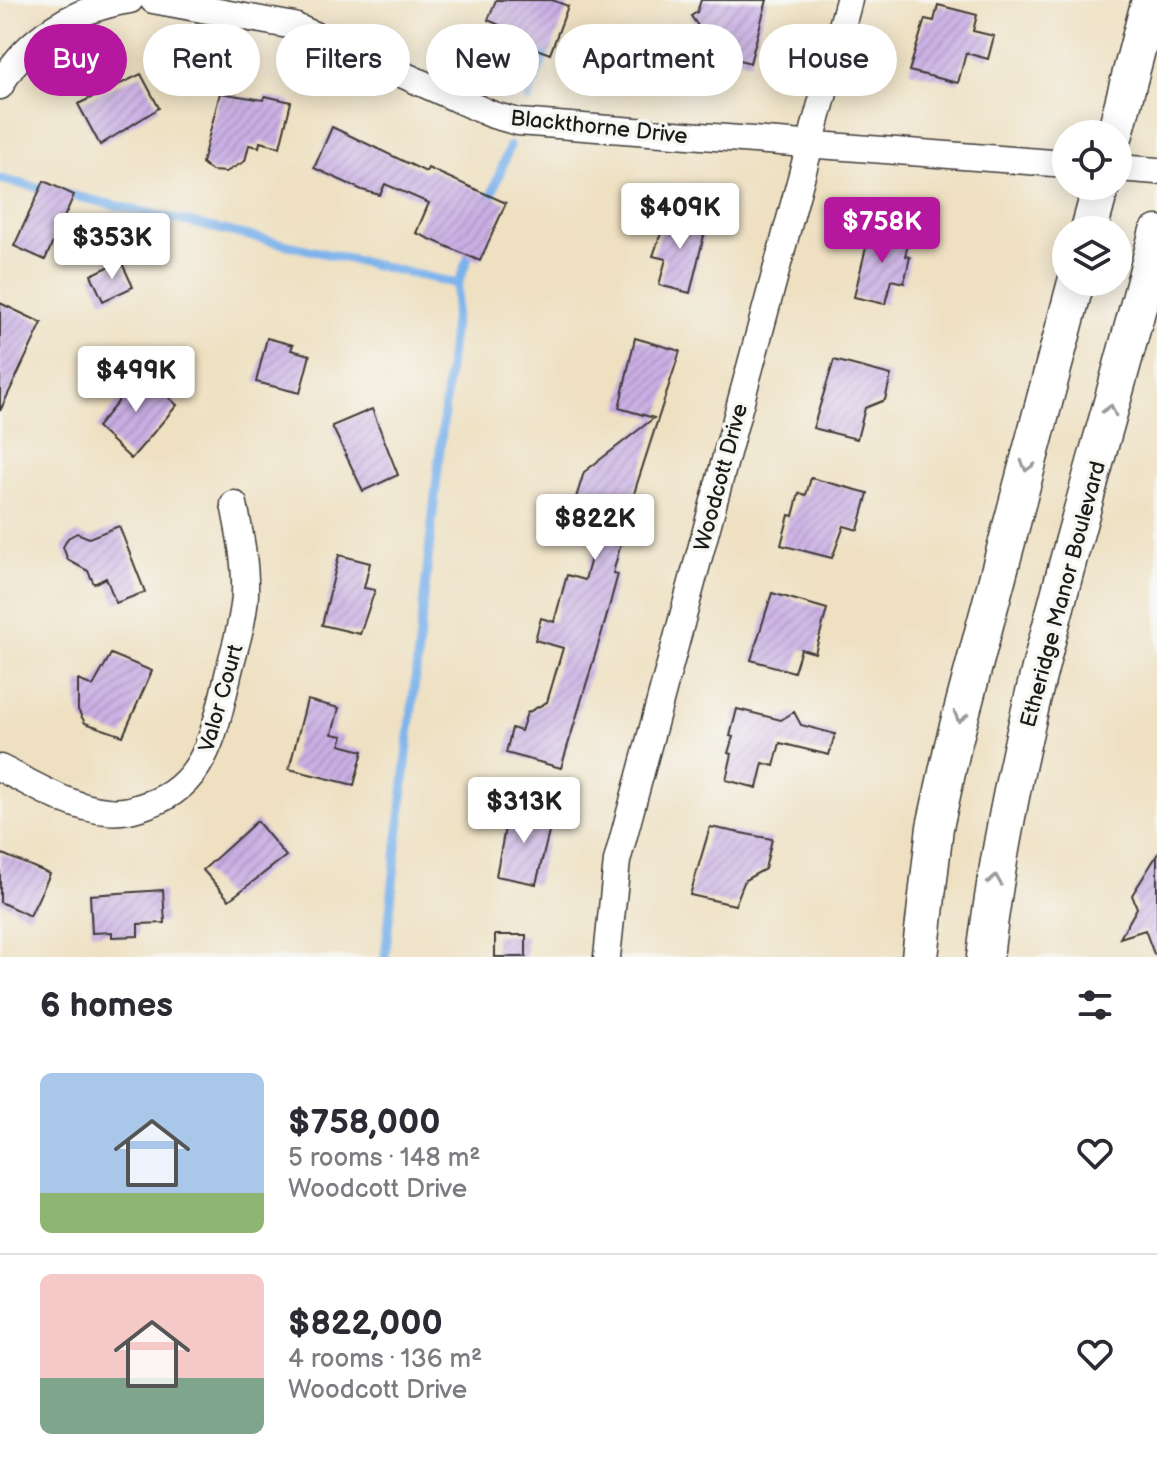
<!DOCTYPE html>
<html lang="en">
<head>
<meta charset="utf-8">
<style>
	:root { --surface:#fff; --page:#f7f7f7; --text:#2b2b33; --muted:#7c7c81; --line:#e1e1e2; --accent:#b5179e }
	body { margin:0; font-family:"Balsamiq Sans",sans-serif; background:var(--page); color:var(--text); height:100vh; display:flex; flex-direction:column; font-size:30px; white-space:nowrap }
	* { box-sizing:border-box; margin:0 }
	p { font-size:26px; color:var(--muted) }
	.icon { flex:none; width:44px; height:44px; fill:none; stroke:currentColor; stroke-width:2; stroke-linecap:round; stroke-linejoin:round }
	.map { position:relative; height:957px; overflow:hidden }
	.details { display:flex; flex-direction:column; background:var(--surface); flex:1 }
	.details>* { flex:none }
	.banner { position:absolute; left:24px; top:24px; width:1110px; height:72px; display:flex; gap:16px }
	.controls { position:absolute; left:1052px; top:120px; display:grid; gap:16px }
	.controls a { display:grid; place-items:center; width:80px; height:80px; border-radius:50%; background:var(--surface); box-shadow:0 4px 20px #0003; font-size:40px }
	.price { position:absolute; translate:-50% -68px; padding:0 18px; border-radius:8px; background:#fff; color:#222; font-size:26px; line-height:52px; filter:drop-shadow(0 2px 4px #0008) }
	.price::after { content:''; position:absolute; left:50%; top:48px; width:24px; height:18px; margin-left:-12px; background:inherit; clip-path:polygon(0 0,100% 0,50% 100%) }
	.price.active { background:var(--accent); color:#fff }
	ul { padding:0; list-style:none }
	li { display:flex; align-items:center; gap:24px; height:200px; padding:0 40px }
	li+li { border-top:2px solid var(--line) }
	li span { display:grid; place-items:center; flex:none; width:224px; height:160px; border-radius:12px; color:#555 }
	li>.icon { margin-inline-start:auto }
	span .icon { width:96px; height:96px; fill:#fffc; stroke-width:1 }
	li b { font-size:34px }
	h2 { display:flex; justify-content:space-between; align-items:center; height:96px; padding:0 40px; font-size:34px }
	.tag { padding:0 28px; border-radius:36px; background:var(--surface); box-shadow:0 4px 20px #0003; font-size:28px; line-height:72px }
	.tag.active { background:var(--accent); color:#fff }
	.map>svg:first-child { display:block }
	.lines { fill:none; stroke-linecap:round; stroke-linejoin:round }
	.stream { stroke:#7cb2eb; stroke-width:9 }
	.building { fill:url(#building-hatch) }
	.minor-casing { stroke:#3c3935; stroke-width:29 }
	.secondary-casing { stroke:#3c3935; stroke-width:39 }
	.minor { stroke:#fff; stroke-width:26 }
	.secondary { stroke:#fff; stroke-width:36 }
	.oneway { stroke:#999 }
	.labels { text-anchor:middle; stroke-width:7; stroke-linejoin:round; paint-order:stroke }
	.street-label { font-size:22px; fill:#1c1c1c; stroke:#f6f6f2 }
</style>
</head>
<body>
<div class="map">
<svg width="1157" height="957" viewBox="0 0 1157 957">
	<defs>
		<pattern id="building-hatch" width="6" height="6" patternUnits="userSpaceOnUse" patternTransform="scale(2)"><rect width="6" height="6" fill="#c9aee3"/><path d="M-1 1l2-2M0 6l6-6M5 7l2-2" fill="none" stroke="#ac95c2"/></pattern>
	</defs>
	<rect width="100%" height="100%" fill="#f6f6f2"/>
	<filter id="ink" filterUnits="userSpaceOnUse"><feTurbulence type="fractalNoise" baseFrequency=".0125" numOctaves="2"/><feDisplacementMap in="SourceGraphic" scale="16" xChannelSelector="R" yChannelSelector="G"/><feConvolveMatrix kernelMatrix="1 2 1 2 8 2 1 2 1" color-interpolation-filters="sRGB"/></filter>
	<filter id="wash" filterUnits="userSpaceOnUse"><feTurbulence type="fractalNoise" baseFrequency=".006" numOctaves="4" result="noise"/><feDisplacementMap in="SourceGraphic" scale="32" xChannelSelector="R" yChannelSelector="G"/><feGaussianBlur stdDeviation="1.8" result="paint"/><feColorMatrix in="noise" values="0 0 0 0 0 0 0 0 0 0 0 0 0 0 0 0 0 1.4 0 .05"/><feComposite in="paint" operator="in"/></filter>
	<g filter="url(#wash)">
		<rect width="100%" height="100%" fill="#eee0c1"/>
		<g class="lines">
			<path class="stream" d="M 528,99 L 549,42
				M 0,179 L 458,284
				M 487,207 L 510,146
				M 385,957 L 458,284 L 472,247"/>
		</g>
		<g id="blocks">
			<path class="building" d="M 496,0 L 552,0 L 568,6 L 550,54 L 523,44 L 524,40 L 502,32 L 504,27 L 488,20 Z
				M 701,0 L 767,0 L 750,63 L 699,48 L 703,33 L 691,16 L 697,12 Z
				M 938,5 L 977,15 L 973,31 L 994,36 L 988,59 L 966,53 L 958,83 L 909,71 L 925,19 L 934,21 Z
				M 141,74 L 159,108 L 100,145 L 78,104 Z
				M 220,93 L 263,100 L 265,96 L 291,102 L 280,147 L 260,142 L 259,147 L 249,145 L 245,161 L 226,172 L 212,171 L 202,163 Z
				M 332,127 L 426,172 L 428,168 L 506,203 L 480,261 L 416,233 L 429,203 L 385,184 L 380,195 L 362,190 L 314,168 Z
				M 44,181 L 74,195 L 45,260 L 14,246 Z
				M 668,213 L 707,223 L 690,293 L 659,285 L 666,259 L 653,256 Z
				M 871,227 L 910,236 L 905,256 L 910,257 L 904,283 L 891,280 L 885,304 L 854,297 Z
				M 121,261 L 133,287 L 103,301 L 91,275 Z
				M 0,303 L 42,323 L 0,411 Z
				M 267,338 L 293,345 L 291,350 L 310,355 L 300,393 L 256,382 Z
				M 635,338 L 680,351 L 636,487 L 613,573 L 618,574 L 605,622 L 561,768 L 506,753 L 512,728 L 521,731 L 527,713 L 547,702 L 563,648 L 535,640 L 541,618 L 554,622 L 567,575 L 585,580 L 600,525 L 571,514 L 584,472 L 654,418 L 619,408 Z
				M 834,360 L 891,375 L 885,400 L 865,408 L 857,439 L 813,428 Z
				M 139,370 L 177,405 L 131,459 L 97,427 L 118,402 L 118,385 Z
				M 372,409 L 398,475 L 363,491 L 332,426 Z
				M 811,478 L 868,493 L 858,530 L 844,526 L 832,558 L 781,545 L 789,515 L 793,516 L 799,493 L 806,495 Z
				M 119,526 L 145,592 L 116,603 L 106,578 L 94,584 L 88,571 L 68,560 L 63,547 L 68,538 L 77,533 L 89,538 Z
				M 339,555 L 370,563 L 364,588 L 375,590 L 360,634 L 322,625 Z
				M 772,593 L 827,609 L 815,653 L 801,649 L 794,672 L 751,660 Z
				M 111,654 L 152,671 L 123,736 L 85,723 L 78,710 L 78,680 L 93,686 Z
				M 307,700 L 339,708 L 332,734 L 343,736 L 340,745 L 363,751 L 354,785 L 289,769 Z
				M 737,709 L 781,720 L 794,712 L 801,725 L 835,734 L 829,755 L 780,743 L 774,766 L 763,763 L 757,788 L 726,780 L 732,754 L 728,753 L 733,737 L 730,736 Z
				M 509,807 L 553,816 L 536,884 L 496,876 Z
				M 257,821 L 286,856 L 229,900 L 203,870 Z
				M 710,827 L 772,839 L 765,869 L 745,880 L 735,905 L 690,895 Z
				M 0,853 L 50,874 L 30,916 L 0,902 Z
				M 1157,855 L 1157,954 L 1154,954 L 1145,930 L 1120,938 L 1137,908 L 1132,895 Z
				M 163,890 L 165,923 L 138,924 L 138,936 L 112,937 L 112,932 L 92,933 L 90,895 Z
				M 495,935 L 526,935 L 526,957 L 495,957 Z"/>
		</g>
	</g>
	<g filter="url(#ink)">
		<use href="#blocks" fill-opacity="0" stroke="#3c3935" stroke-width="2"/>
		<g class="lines">
			<g class="minor-casing">
				<path id="minor" d="M 153,0 L 294,26 L 493,115 L 518,122 L 1066,164
					M 0,86 C 27,36 75,9 130,0
					M 1118,168 L 1157,171
					M 0,768 C 33,784 70,808 107,811 C 122,813 135,809 149,804 C 208,785 216,724 229,671 C 235,646 244,620 245,594 C 246,563 240,534 234,504
					M 607,957 L 617,861 L 849,0"/>
			</g>
			<g class="secondary-casing">
				<path id="secondary" d="M 1115,134 L 1150,0
					M 1089,230 L 1101,186
					M 920,957 L 935,827 L 953,745 L 1076,282
					M 985,957 C 1014,710 1097,474 1157,234"/>
			</g>
			<use href="#minor" class="minor"/>
			<use href="#secondary" class="secondary"/>
		</g>
		<defs><path id="oneway-chevron" d="M-2-3.5L2.5 0L-2 3.5" fill="none" stroke-width="1.6" stroke-linecap="round" stroke-linejoin="round" transform="scale(2)"/></defs>
		<g class="oneway">
			<use href="#oneway-chevron" transform="translate(1110 410) rotate(-75)"/>
			<use href="#oneway-chevron" transform="translate(1027 466) rotate(105)"/>
			<use href="#oneway-chevron" transform="translate(960 717) rotate(105)"/>
			<use href="#oneway-chevron" transform="translate(995 880) rotate(-81)"/>
		</g>
	</g>
	<g class="labels">
		<g class="street-label">
			<text transform="translate(599 126) rotate(6)" y="8">Blackthorne Drive</text>
			<text transform="translate(720 477) rotate(-75)" y="8">Woodcott Drive</text>
			<text transform="translate(1062 594) rotate(-75)" y="8">Etheridge Manor Boulevard</text>
			<text transform="translate(220 698) rotate(-74)" y="8">Valor Court</text>
		</g>
	</g>
</svg>
<div class="controls">
<a><svg class="icon" aria-label="locate" viewBox="0 0 24 24"><circle cx="12" cy="12" r="6"/><path d="M12 2v4M12 18v4M2 12h4M18 12h4"/></svg></a>
<a><svg class="icon" aria-label="layers" viewBox="0 0 24 24"><path d="M12 4l9 5-9 5-9-5zM3 14l9 5 9-5"/></svg></a>
</div>
<b class="price" style="left:680px;top:251px">$409K</b>
<b class="price active" style="left:882px;top:265px">$758K</b>
<b class="price" style="left:112px;top:281px">$353K</b>
<b class="price" style="left:136px;top:414px">$499K</b>
<b class="price" style="left:595px;top:562px">$822K</b>
<b class="price" style="left:524px;top:845px">$313K</b>
<div class="banner">
<a class="tag active">Buy</a>
<a class="tag">Rent</a>
<a class="tag">Filters</a>
<a class="tag">New</a>
<a class="tag">Apartment</a>
<a class="tag">House</a>
</div>
</div>
<section class="details">
<h2>6 homes<svg class="icon" aria-label="filters" viewBox="0 0 24 24"><path d="M4 7h16M4 17h16"/><circle cx="9" cy="7" r="2"/><circle cx="15" cy="17" r="2"/></svg></h2>
<ul>
<li><span style="background:linear-gradient(#a9c7e8 75%,#8fb573 0)"><svg class="icon" aria-label="home" viewBox="0 0 24 24"><path d="M3 11l9-7 9 7M6 9v11h12V9"/></svg></span><div><b>$758,000</b><p>5 rooms · 148 m²</p><p>Woodcott Drive</p></div><svg class="icon" aria-label="heart" viewBox="0 0 24 24"><path d="M12 20l-8-8c-3-5 5-10 8-4 3-6 11-1 8 4z"/></svg></li>
<li><span style="background:linear-gradient(#f6c9c9 65%,#7fa58c 0)"><svg class="icon" aria-label="home" viewBox="0 0 24 24"><path d="M3 11l9-7 9 7M6 9v11h12V9"/></svg></span><div><b>$822,000</b><p>4 rooms · 136 m²</p><p>Woodcott Drive</p></div><svg class="icon" aria-label="heart" viewBox="0 0 24 24"><path d="M12 20l-8-8c-3-5 5-10 8-4 3-6 11-1 8 4z"/></svg></li>
</ul>
</section>
</body>
</html>
